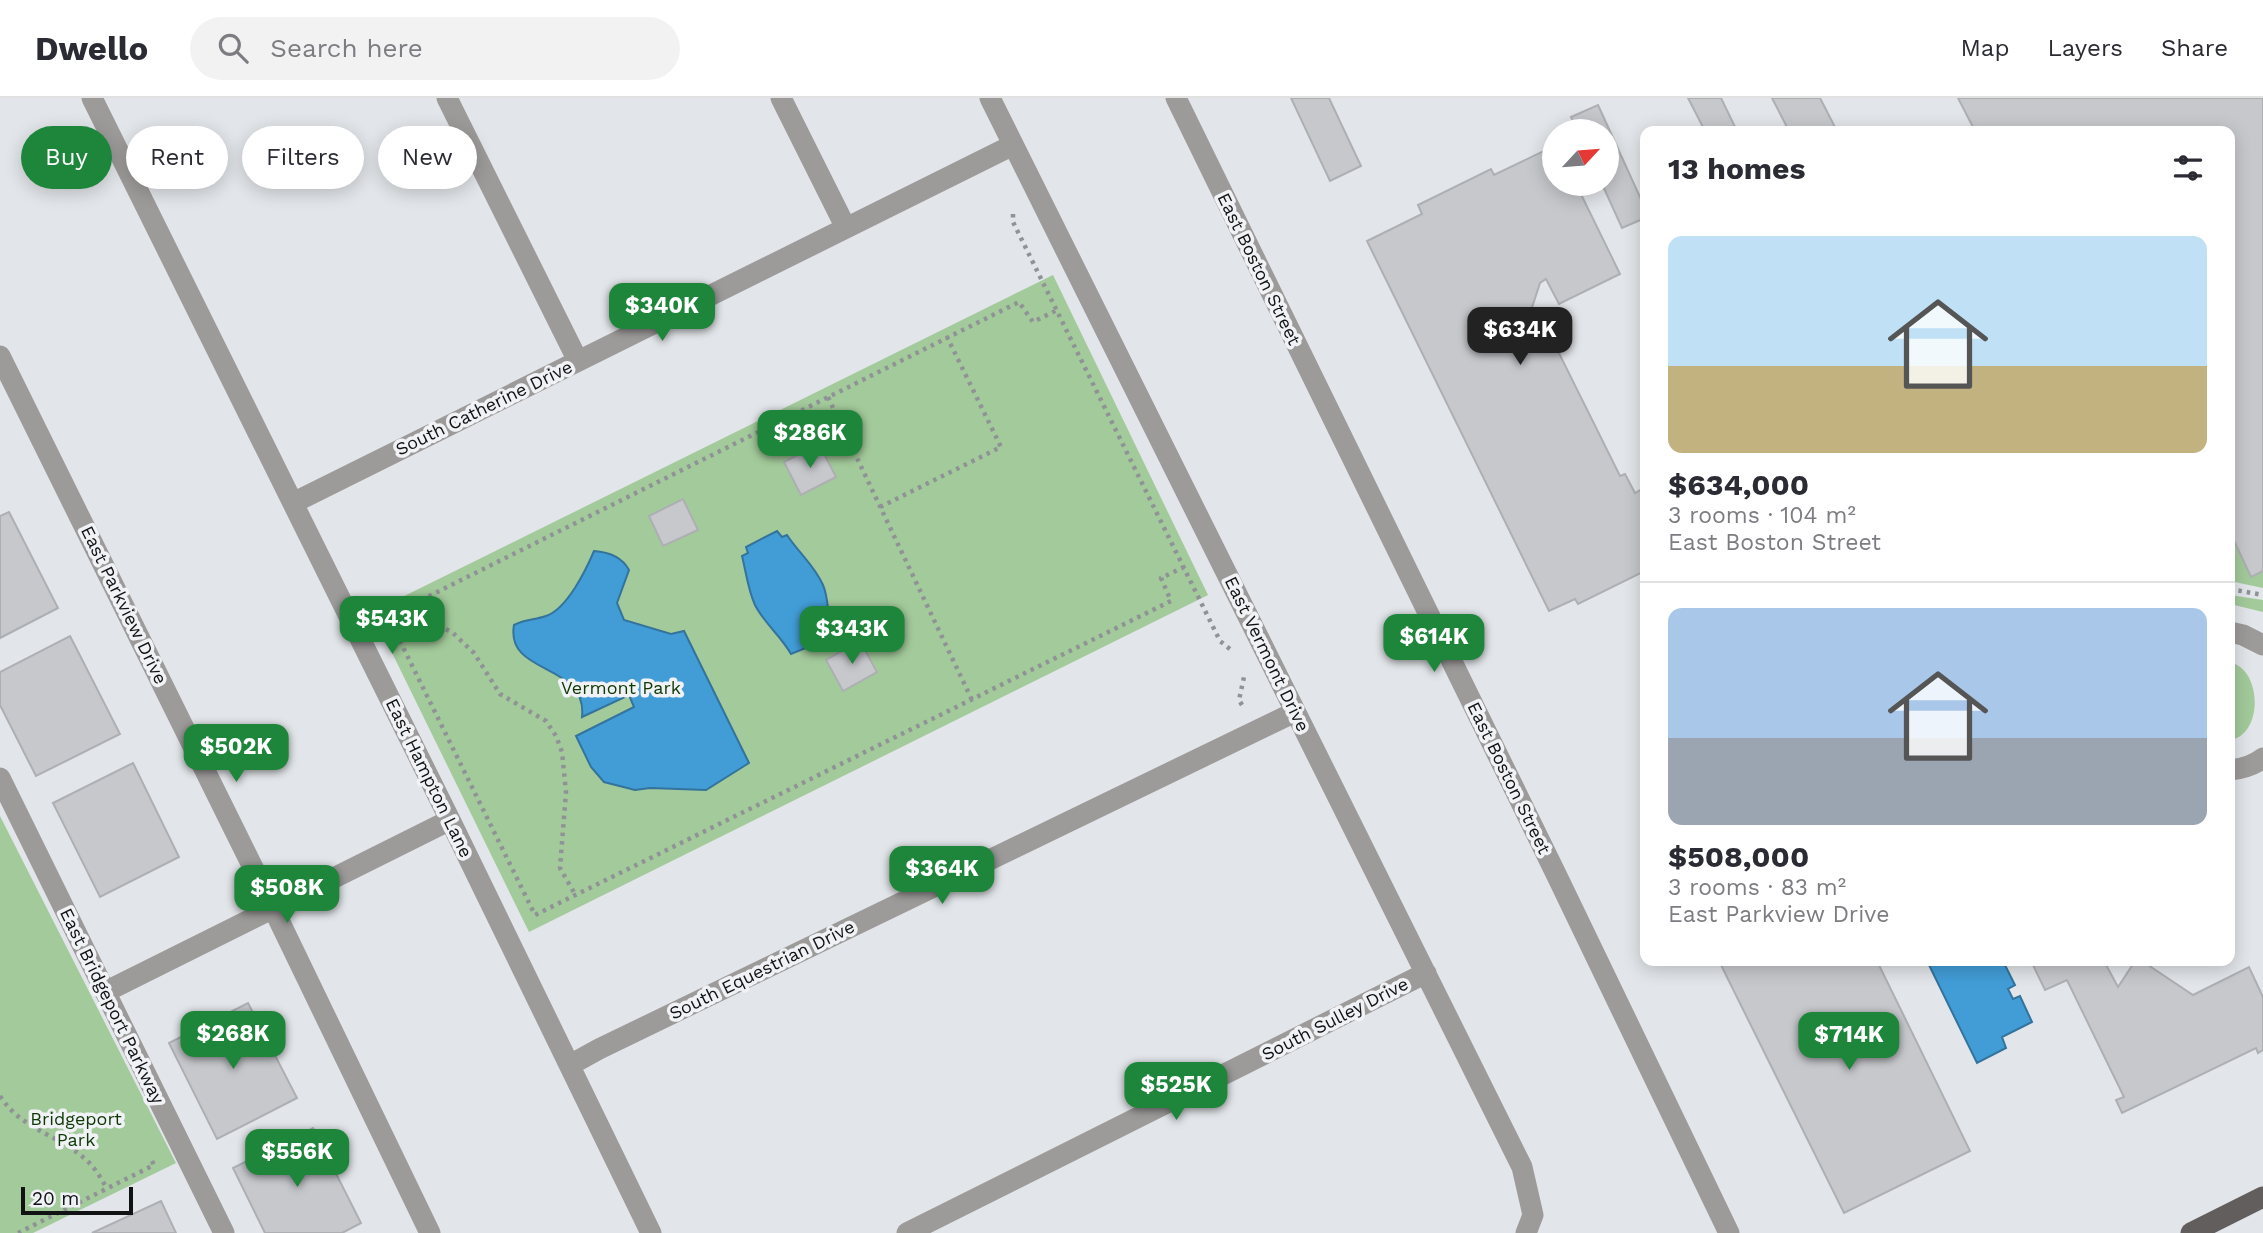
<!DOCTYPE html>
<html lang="en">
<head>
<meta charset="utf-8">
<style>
	:root { --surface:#fff; --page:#f2f2f3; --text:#2b2b33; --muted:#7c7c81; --line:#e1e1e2; --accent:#1e863b }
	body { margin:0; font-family:"Work Sans",sans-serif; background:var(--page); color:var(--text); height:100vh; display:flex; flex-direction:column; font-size:26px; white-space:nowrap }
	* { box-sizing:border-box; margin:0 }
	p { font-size:23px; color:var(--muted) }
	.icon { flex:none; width:38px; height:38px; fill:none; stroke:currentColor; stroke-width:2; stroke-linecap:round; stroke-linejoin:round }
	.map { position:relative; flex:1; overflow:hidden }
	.side { position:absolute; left:1640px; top:28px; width:595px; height:840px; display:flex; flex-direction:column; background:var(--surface); border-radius:14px; box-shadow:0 4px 18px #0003 }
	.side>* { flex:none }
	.guide { position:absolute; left:21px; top:28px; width:665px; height:63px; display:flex; gap:14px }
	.needle { width:46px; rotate:64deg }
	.fabs { position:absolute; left:1542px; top:21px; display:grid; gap:14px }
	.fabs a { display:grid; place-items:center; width:77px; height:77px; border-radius:50%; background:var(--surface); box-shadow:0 4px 18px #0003; font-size:35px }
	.scale { position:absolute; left:21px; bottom:18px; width:112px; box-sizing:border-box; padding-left:7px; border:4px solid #111213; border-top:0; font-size:19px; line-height:24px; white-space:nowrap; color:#111213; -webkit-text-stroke:5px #f0f2f6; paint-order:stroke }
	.price { position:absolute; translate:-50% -60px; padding:0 16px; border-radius:14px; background:var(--accent); color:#fff; font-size:23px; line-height:46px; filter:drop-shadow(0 2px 4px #0008) }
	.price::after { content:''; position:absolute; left:50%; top:42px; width:21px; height:16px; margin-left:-10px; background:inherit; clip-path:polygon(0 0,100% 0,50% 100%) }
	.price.current { background:#222; color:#fff }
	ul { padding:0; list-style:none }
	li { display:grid; align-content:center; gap:14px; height:371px; padding:0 28px }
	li+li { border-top:2px solid var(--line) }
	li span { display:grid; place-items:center; height:217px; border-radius:14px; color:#555 }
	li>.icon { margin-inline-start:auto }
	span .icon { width:126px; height:126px; fill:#fffc; stroke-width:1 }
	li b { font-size:30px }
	h2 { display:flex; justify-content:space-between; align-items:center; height:84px; padding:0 28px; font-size:30px }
	.pill { padding:0 24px; border-radius:32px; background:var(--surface); box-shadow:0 4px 18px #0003; font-size:24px; line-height:63px }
	.pill.current { background:var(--accent); color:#fff }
	header { display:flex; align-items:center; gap:42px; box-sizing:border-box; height:98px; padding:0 35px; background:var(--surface); border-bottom:2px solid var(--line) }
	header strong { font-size:33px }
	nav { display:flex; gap:38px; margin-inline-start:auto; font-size:24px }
	.search { width:490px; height:63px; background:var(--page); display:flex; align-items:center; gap:18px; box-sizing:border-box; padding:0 24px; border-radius:38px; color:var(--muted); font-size:26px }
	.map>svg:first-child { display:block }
	.green { fill:#a3ca9b }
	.water { fill:#429dd7; stroke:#33739c; stroke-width:2 }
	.building { fill:#c6c8cc; stroke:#adafb3; stroke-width:2 }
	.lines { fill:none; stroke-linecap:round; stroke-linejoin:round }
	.path { stroke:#909395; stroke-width:4.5; stroke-dasharray:3.5 5; stroke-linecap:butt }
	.minor { stroke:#9d9a9a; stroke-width:21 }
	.major { stroke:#625e5e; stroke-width:21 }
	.labels { text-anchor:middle; stroke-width:7; stroke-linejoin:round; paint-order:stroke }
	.street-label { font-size:18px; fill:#111213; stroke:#f0f2f6 }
	.park-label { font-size:18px; fill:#0e3804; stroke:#f0f2f6 }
</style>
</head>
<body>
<header>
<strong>Dwello</strong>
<div class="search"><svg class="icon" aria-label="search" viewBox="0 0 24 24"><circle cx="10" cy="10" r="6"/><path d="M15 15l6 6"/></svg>Search here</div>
<nav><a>Map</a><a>Layers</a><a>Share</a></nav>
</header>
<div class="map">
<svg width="2263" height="1135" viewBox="0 0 2263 1135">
	<rect width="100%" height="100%" fill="#e2e5e9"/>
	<path class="green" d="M 1053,177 L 1208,497 L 529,834 L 372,514 Z
		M 2230,434 L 2251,478 L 2263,473 L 2263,490 L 2230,483 Z
		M 2230,497 L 2263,502 L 2263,514 L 2230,506 Z
		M 2230,564 C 2263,572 2263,637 2230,642 Z
		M 0,718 L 176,1065 L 33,1135 L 0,1135 Z"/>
	<path class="water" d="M 777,433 L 782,439 L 787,437 C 798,454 815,468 823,487 C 829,501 827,517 832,531 L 828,534 L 830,540 L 791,556 C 781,538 764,525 755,507 C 748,492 746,474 742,458 L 748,455 L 746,449 Z
		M 594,453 C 609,454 622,459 629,472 L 617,505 L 624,522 L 671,536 L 684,533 L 749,665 L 706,692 L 650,690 L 635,692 L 604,684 L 591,669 L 576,638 L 634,609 L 629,597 L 582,619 C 588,564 505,578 514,527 C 525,521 535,522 546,518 C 567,511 586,472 594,453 Z
		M 1938,863 L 2003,863 L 2015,887 L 2008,891 L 2013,901 L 2020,898 L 2032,924 L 2002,939 L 2006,950 L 1977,965 L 1929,867 Z"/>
	<path class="building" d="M 1291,0 L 1329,0 L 1361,68 L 1330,83 Z
		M 1688,0 L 1721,0 L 1737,33 L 1705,33 Z
		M 1772,0 L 1820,0 L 1837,33 L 1789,33 Z
		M 1958,0 L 2263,0 L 2263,473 L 2251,479 L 2230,434 L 2230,33 L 1975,33 Z
		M 1598,7 L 1645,110 L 1645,120 L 1622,130 L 1602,86 L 1606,86 L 1606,33 L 1578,33 L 1571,19 Z
		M 1554,48 L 1554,86 L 1576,86 L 1620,176 L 1559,206 L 1546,181 L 1540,185 L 1523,237 L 1526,243 L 1548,233 L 1620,378 L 1625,376 L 1635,395 L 1642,391 L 1645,398 L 1645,473 L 1578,506 L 1575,501 L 1549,513 L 1367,143 L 1422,116 L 1418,107 L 1491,71 L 1494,77 Z
		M 819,346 L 836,379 L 801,397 L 784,364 Z
		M 683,401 L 698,432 L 663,448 L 649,418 Z
		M 9,414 L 58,510 L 0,540 L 0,418 Z
		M 70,538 L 120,636 L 36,678 L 0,607 L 0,574 Z
		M 860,543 L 877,574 L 843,593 L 826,562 Z
		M 133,665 L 179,759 L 100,799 L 53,705 Z
		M 1719,863 L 1877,863 L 1970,1053 L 1844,1115 Z
		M 2031,863 L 2104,863 L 2118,889 L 2135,863 L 2142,863 L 2193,897 L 2249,869 L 2263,899 L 2263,952 L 2258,955 L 2256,950 L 2122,1015 L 2116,1002 L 2124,999 L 2067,882 L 2045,892 Z
		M 248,905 L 297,1000 L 217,1041 L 169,945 Z
		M 313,1030 L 361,1125 L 342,1135 L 265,1135 L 233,1070 Z
		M 161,1103 L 176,1135 L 92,1135 Z"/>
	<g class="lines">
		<path class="path" d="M 1013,116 L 1013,124 L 1220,543 L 1230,551
			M 828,299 L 972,602
			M 880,409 L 1001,349 L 947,239
			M 2230,491 L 2263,497
			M 413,505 L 427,520 L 453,535 L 474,555 L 500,596 L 546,623 L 556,638 L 562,654 L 566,694 L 560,770 L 576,798
			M 383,521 L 1019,204 L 1033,224 L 1057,212
			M 389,530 L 397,537 L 535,817 L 1171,503 L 1161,480 L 1184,469
			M 1242,607 L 1239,602 L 1244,579
			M 0,998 C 22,1032 55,1035 84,1060 C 94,1068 101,1080 107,1091
			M 18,1135 L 154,1067 L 152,1063"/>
		<path class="minor" d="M 92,0 L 450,722 L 651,1135
			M 447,0 L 578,263
			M 781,0 L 846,130
			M 990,0 L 1522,1069 L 1533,1117 L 1526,1135
			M 1176,0 L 1556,776 L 1729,1135
			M 0,258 L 273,810 L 430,1135
			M 293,405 L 1013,47
			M 2230,534 L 2243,537 L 2263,547
			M 2230,672 C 2241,671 2254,667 2263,660
			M 0,680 L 224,1135
			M 105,894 L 450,722
			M 570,967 L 599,951 L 1295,614
			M 907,1135 L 1426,875"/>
		<path class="major" d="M 2191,1135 L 2263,1099"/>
	</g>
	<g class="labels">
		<g class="street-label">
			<text transform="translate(1259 171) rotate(64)" y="6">East Boston Street</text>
			<text transform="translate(484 310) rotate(-26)" y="6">South Catherine Drive</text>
			<text transform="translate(124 507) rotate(64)" y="6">East Parkview Drive</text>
			<text transform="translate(1267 556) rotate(64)" y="6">East Vermont Drive</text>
			<text transform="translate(429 680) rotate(64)" y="6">East Hampton Lane</text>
			<text transform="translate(1509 680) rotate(64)" y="6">East Boston Street</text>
			<text transform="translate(762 872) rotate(-26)" y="6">South Equestrian Drive</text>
			<text transform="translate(112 908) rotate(64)" y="6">East Bridgeport Parkway</text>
			<text transform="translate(1335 921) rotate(-27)" y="6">South Sulley Drive</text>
		</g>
		<g class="park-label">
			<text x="621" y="596">Vermont Park</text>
			<text x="76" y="1027">Bridgeport<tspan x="76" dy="21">Park</tspan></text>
		</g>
	</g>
</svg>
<div class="fabs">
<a><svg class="needle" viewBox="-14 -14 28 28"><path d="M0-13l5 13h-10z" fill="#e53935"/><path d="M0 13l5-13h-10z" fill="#7c7c81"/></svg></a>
</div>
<div class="scale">20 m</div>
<b class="price" style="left:662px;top:245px">$340K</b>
<b class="price current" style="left:1520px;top:269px">$634K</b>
<b class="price" style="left:810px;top:372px">$286K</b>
<b class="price" style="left:392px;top:558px">$543K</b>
<b class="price" style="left:852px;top:568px">$343K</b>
<b class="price" style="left:1434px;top:576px">$614K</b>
<b class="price" style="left:236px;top:686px">$502K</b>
<b class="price" style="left:942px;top:808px">$364K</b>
<b class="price" style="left:287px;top:827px">$508K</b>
<b class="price" style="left:233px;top:973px">$268K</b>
<b class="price" style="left:1849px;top:974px">$714K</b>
<b class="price" style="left:1176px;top:1024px">$525K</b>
<b class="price" style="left:297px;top:1091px">$556K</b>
<div class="guide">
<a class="pill current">Buy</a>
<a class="pill">Rent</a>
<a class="pill">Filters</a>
<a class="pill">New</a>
</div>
<section class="side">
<h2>13 homes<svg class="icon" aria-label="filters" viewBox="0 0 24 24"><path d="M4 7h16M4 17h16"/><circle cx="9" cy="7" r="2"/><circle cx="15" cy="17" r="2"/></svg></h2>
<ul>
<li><span style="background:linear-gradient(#bfe0f5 60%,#c2b280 0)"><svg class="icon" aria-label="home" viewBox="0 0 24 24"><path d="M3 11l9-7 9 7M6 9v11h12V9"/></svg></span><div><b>$634,000</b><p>3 rooms · 104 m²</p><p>East Boston Street</p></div></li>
<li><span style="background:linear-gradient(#a9c7e8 60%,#9aa5b1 0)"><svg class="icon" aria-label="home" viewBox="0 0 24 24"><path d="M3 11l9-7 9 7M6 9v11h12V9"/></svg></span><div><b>$508,000</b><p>3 rooms · 83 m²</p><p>East Parkview Drive</p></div></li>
</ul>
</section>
</div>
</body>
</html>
